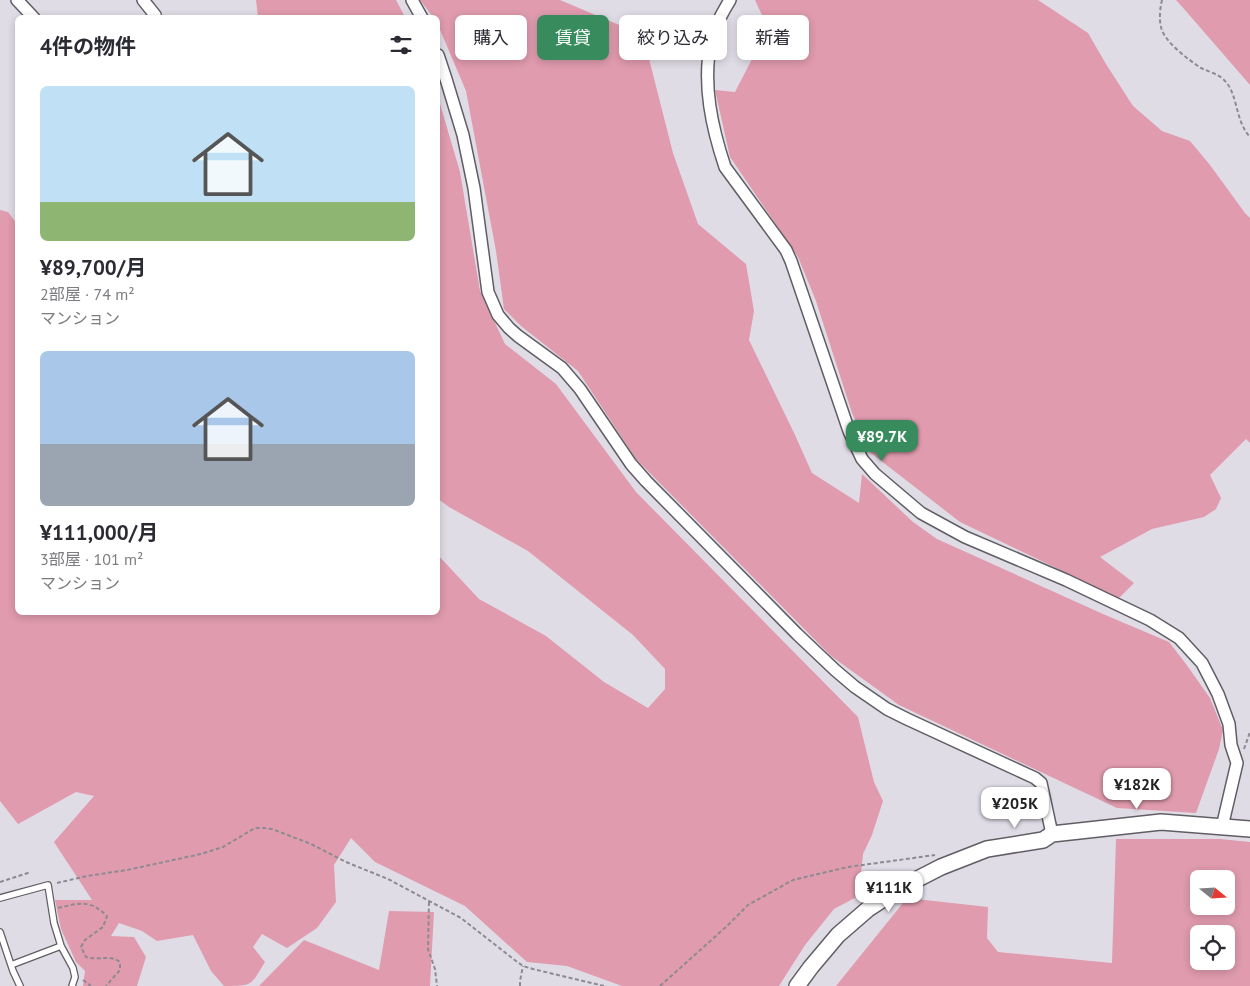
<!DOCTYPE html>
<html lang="ja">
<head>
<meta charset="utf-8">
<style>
	:root { --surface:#fff; --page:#f2f2f3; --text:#2b2b33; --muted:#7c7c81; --accent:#378b5d }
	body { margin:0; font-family:"PT Sans","Noto Sans JP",sans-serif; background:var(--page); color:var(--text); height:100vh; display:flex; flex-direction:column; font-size:19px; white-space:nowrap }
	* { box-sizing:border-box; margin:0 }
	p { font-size:16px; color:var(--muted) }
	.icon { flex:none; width:28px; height:28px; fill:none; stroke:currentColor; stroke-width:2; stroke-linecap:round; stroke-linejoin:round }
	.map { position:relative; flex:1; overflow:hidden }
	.sheet { position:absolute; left:15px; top:15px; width:425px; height:600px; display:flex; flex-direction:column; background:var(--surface); border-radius:8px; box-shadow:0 2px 8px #0003 }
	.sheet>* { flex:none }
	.guide { position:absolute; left:455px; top:15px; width:475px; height:45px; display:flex; gap:10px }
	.needle { width:32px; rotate:108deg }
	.buttons { position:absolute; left:1190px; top:870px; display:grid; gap:10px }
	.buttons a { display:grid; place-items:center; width:45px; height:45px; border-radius:8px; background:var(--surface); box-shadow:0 2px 8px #0003; font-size:25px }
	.price { position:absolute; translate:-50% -42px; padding:0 11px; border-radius:10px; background:#fff; color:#222; font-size:16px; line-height:32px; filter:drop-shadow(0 1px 2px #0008) }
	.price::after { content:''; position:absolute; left:50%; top:30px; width:15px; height:11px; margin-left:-8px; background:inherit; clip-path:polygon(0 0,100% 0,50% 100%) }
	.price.current { background:var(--accent); color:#fff }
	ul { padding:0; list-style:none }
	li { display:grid; align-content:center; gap:10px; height:265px; padding:0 25px }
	li span { display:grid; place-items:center; height:155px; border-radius:8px; color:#555 }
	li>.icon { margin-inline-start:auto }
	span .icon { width:90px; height:90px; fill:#fffc; stroke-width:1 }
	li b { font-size:21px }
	h2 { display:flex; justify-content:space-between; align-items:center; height:60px; padding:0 25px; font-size:21px }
	.pill { padding:0 18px; border-radius:8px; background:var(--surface); box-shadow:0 2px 8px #0003; font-size:18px; line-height:45px }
	.pill.current { background:var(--accent); color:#fff }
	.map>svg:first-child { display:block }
	.green { fill:#e09bae; fill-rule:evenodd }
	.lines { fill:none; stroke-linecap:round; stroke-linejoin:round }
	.lane-casing { stroke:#605d65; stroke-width:8 }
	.street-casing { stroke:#605d65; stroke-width:14 }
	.secondary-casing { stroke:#605d65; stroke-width:18 }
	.path { stroke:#8d8a91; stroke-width:2; stroke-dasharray:4 2.5; stroke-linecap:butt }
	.lane { stroke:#fff; stroke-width:5.5 }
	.street { stroke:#fff; stroke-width:11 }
	.secondary { stroke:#fff; stroke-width:15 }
</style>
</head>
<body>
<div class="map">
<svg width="1250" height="986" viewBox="0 0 1250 986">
	<rect width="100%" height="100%" fill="#e0dce6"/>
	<path class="green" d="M 256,0 L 396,0 L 405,17 L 258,17 Z
		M 420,0 L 560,0 L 643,35 L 673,153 L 698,224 L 746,264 L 754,311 L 749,340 L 795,435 L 812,473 L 859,503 L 862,474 L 913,522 L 937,539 L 1103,614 L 1169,642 L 1186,664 L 1210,698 L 1223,730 L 1219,749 L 1196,813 L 1117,808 L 899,705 L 831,656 L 636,459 L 578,371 L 521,326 L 504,309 L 496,251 L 466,91 L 438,25 L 438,18 L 433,17 Z
		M 755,0 L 1038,0 L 1088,33 L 1106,64 L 1133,106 L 1162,131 L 1190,141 L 1210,165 L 1245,213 L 1250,218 L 1250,443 L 1246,439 L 1210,475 L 1221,498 L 1216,509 L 1204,517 L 1152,529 L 1100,557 L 1134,583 L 1119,598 L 960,522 L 871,453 L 852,413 L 816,301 L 798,257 L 730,157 L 715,90 L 735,92 L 768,28 Z
		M 1176,0 L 1250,0 L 1250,85 L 1185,10 Z
		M 438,97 L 460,172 L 480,291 L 505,344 L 556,384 L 636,492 L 858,717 L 874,782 L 883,801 L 872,835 L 863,854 L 861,874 L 866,892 L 834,909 L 805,945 L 779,986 L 622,986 L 567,966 L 527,962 L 465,906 L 375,862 L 351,838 L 334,865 L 336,902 L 317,928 L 287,948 L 262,934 L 253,947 L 265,962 C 250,986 254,986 224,986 L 211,971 L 193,935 L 157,941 L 142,931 L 119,923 L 111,936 L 134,937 L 146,957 L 137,986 L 83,986 L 85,971 L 76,962 L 61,929 L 55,900 L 92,900 L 54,842 L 94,796 L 76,792 L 18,824 L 0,801 L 0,210 L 8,212 L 18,225 L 18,612 L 438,612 L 438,555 L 479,599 L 546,636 L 604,682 L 648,708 L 665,689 L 665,669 L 633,635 L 528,551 L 449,507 L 438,499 Z
		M 1116,839 L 1220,839 L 1250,842 L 1250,986 L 836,986 L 907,898 L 988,907 L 987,938 L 998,952 L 1112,963 ZM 1199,879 L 1226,879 L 1226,906 L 1199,906 ZM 1199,934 L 1226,934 L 1226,961 L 1199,961 Z
		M 389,911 L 434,912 L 430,986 L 259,986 L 304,940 L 379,970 Z"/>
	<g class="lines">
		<g class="lane-casing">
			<path id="lane" d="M 0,898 L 48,885 L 54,923 L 61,946 L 73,968 L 75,977 L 72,986
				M 0,932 L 13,971 L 20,986
				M 11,965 L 61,946"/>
		</g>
		<g class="street-casing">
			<path id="street" d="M 17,0 L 34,18
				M 143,0 L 155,15 L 152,18
				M 412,0 L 422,18
				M 730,0 C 722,13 714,27 711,42 C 702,84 712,128 725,167 L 786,250 L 791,261 L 849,431 L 862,459 L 875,474 L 921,513 L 965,537 L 1066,580 L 1150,620 L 1179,638 L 1202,663 L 1218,694 L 1229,724 L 1231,745 L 1237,763 L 1222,827
				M 438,55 L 446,79 L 463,135 L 474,188 L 488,292 L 498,315 L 509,328 L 518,336 L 562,368 L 580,389 L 631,464 L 646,481 L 797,634 L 835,670 L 855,687 L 887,709 L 907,719 L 1035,778 L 1041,783 L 1052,834"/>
		</g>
		<g class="secondary-casing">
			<path id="secondary" d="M 797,986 L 811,967 L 838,935 L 868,909 L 902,887 L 941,867 L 987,849 L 1043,840 L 1052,834 L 1161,822 L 1250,829"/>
		</g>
		<path class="path" d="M 1162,0 C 1160,8 1159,19 1161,27 C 1164,42 1189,60 1201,68 C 1209,72 1219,74 1225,81 C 1238,94 1235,121 1250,137
			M 1244,749 L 1250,732
			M 0,882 L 31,872
			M 57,883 L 87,876 L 127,870 L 201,854 L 223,847 L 255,828 L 263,828 L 272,829 L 311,844 L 346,862 L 388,879 L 461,918 L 516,961 L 523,966 L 533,969 L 604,986
			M 429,902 L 428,949 L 435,969 L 437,986
			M 58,908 C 80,903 89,899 107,916 L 103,927 L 85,940 L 81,947 L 86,957 C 99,961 109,954 120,962 L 120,970 L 106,986
			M 83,980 L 91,986
			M 520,986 L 520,981 L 523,966
			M 660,986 L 727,926 L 748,905 L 793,880 L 848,867 L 935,855"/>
		<use href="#lane" class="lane"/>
		<use href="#street" class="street"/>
		<use href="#secondary" class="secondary"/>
	</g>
</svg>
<div class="buttons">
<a><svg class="needle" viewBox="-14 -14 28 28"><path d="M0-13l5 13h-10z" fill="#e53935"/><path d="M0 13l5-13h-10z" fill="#7c7c81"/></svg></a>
<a><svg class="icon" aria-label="locate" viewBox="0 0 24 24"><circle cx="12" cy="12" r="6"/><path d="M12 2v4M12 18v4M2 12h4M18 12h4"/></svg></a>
</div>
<b class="price current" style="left:882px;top:462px">¥89.7K</b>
<b class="price" style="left:1137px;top:810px">¥182K</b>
<b class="price" style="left:1015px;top:829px">¥205K</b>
<b class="price" style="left:889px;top:913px">¥111K</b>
<div class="guide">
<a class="pill">購入</a>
<a class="pill current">賃貸</a>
<a class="pill">絞り込み</a>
<a class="pill">新着</a>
</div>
<section class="sheet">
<h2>4件の物件<svg class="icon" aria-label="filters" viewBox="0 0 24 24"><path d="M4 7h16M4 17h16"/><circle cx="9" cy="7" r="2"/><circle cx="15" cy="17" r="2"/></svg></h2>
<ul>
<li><span style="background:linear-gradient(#bfe0f5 75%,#8fb573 0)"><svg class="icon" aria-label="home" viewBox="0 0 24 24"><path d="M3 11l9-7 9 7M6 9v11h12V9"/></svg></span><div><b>¥89,700/月</b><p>2部屋 · 74 m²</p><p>マンション</p></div></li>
<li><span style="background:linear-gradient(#a9c7e8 60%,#9aa5b1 0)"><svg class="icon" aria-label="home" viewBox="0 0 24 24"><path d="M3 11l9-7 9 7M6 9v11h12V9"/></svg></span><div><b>¥111,000/月</b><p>3部屋 · 101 m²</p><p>マンション</p></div></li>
</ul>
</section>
</div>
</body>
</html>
